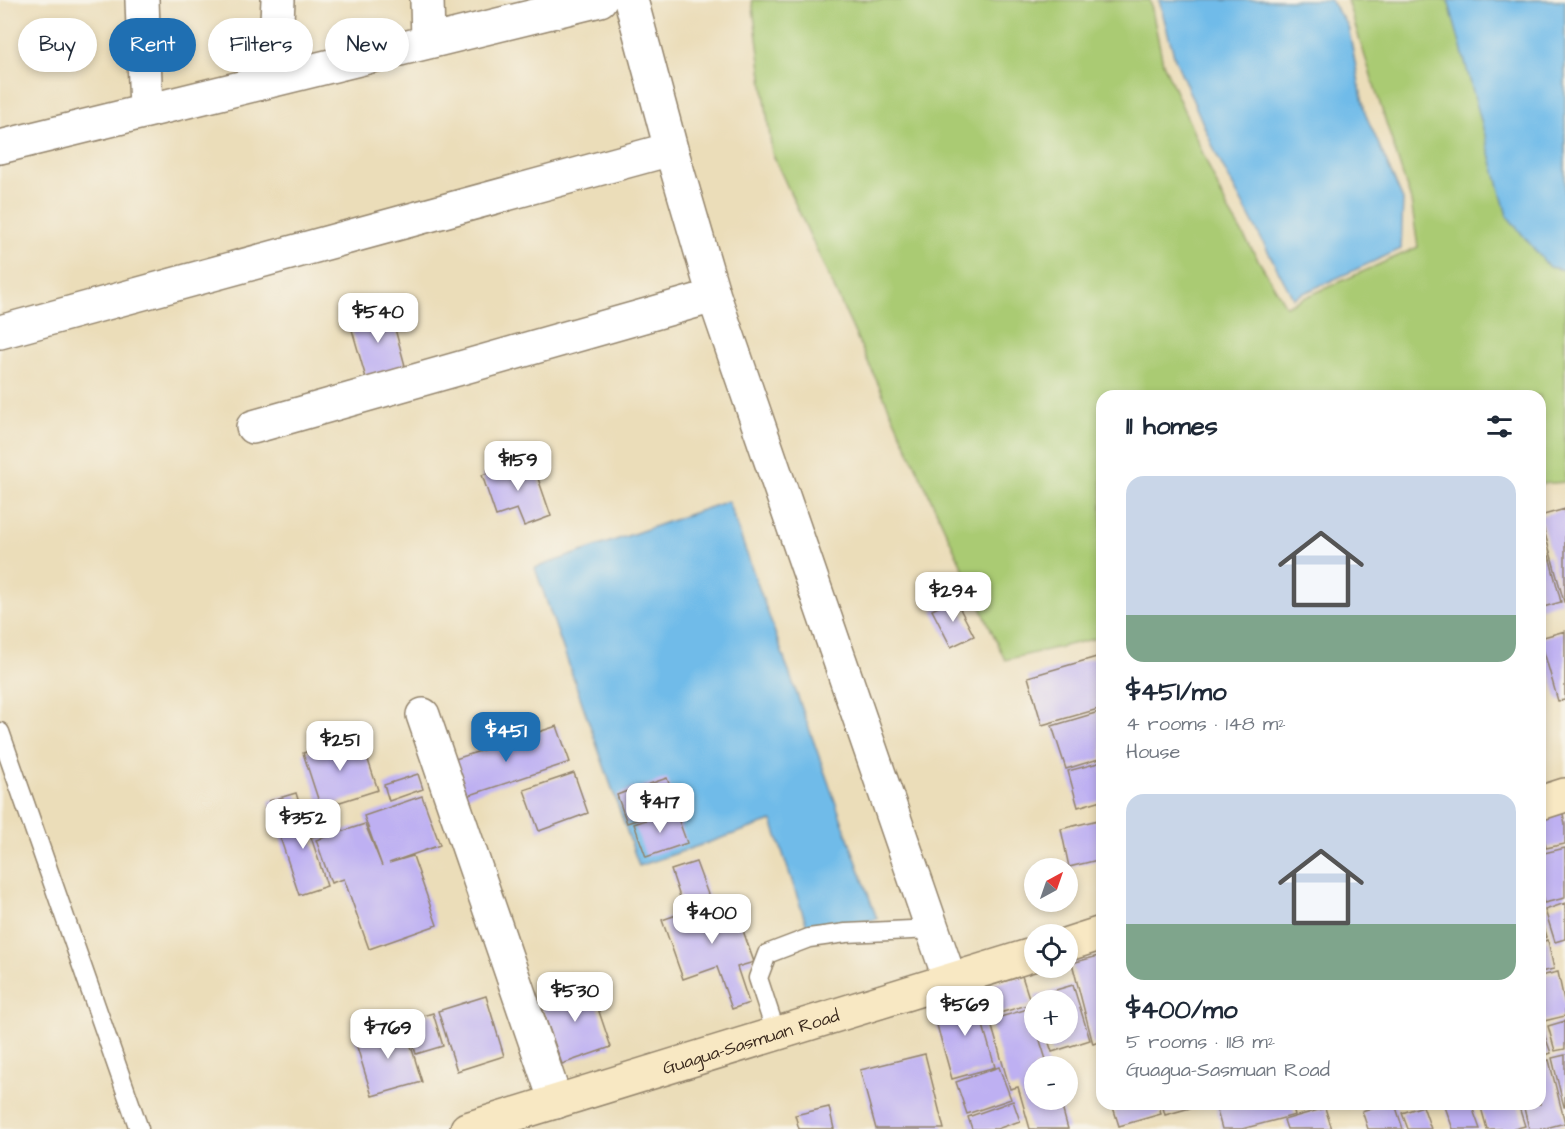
<!DOCTYPE html>
<html lang="en">
<head>
<meta charset="utf-8">
<style>
	:root { --surface:#fff; --page:#f6f6f7; --text:#1f2937; --muted:#747a83; --accent:#1f6fb2 }
	body { margin:0; font-family:"Architects Daughter",sans-serif; background:var(--page); color:var(--text); height:100vh; display:flex; flex-direction:column; font-size:22px; white-space:nowrap }
	* { box-sizing:border-box; margin:0 }
	p { font-size:20px; color:var(--muted) }
	.icon { flex:none; width:33px; height:33px; fill:none; stroke:currentColor; stroke-width:2; stroke-linecap:round; stroke-linejoin:round }
	.map { position:relative; flex:1; overflow:hidden }
	.panel { position:absolute; left:1096px; top:390px; width:450px; height:720px; display:flex; flex-direction:column; background:var(--surface); border-radius:18px; box-shadow:0 3px 9px #0003 }
	.panel>* { flex:none }
	.guide { position:absolute; left:18px; top:18px; width:570px; height:54px; display:flex; gap:12px }
	.needle { width:39px; rotate:40deg }
	.controls { position:absolute; left:1024px; top:858px; display:grid; gap:12px }
	.controls a { display:grid; place-items:center; width:54px; height:54px; border-radius:50%; background:var(--surface); box-shadow:0 3px 9px #0003; font-size:30px }
	.price { position:absolute; translate:-50% -51px; padding:0 14px; border-radius:12px; background:#fff; color:#222; font-size:20px; line-height:39px; filter:drop-shadow(0 2px 3px #0008) }
	.price::after { content:''; position:absolute; left:50%; top:36px; width:18px; height:14px; margin-left:-9px; background:inherit; clip-path:polygon(0 0,100% 0,50% 100%) }
	.price.active { background:var(--accent); color:#fff }
	ul { padding:0; list-style:none }
	li { display:grid; align-content:center; gap:12px; height:318px; padding:0 30px }
	li span { display:grid; place-items:center; height:186px; border-radius:18px; color:#555 }
	li>.icon { margin-inline-start:auto }
	span .icon { width:108px; height:108px; fill:#fffc; stroke-width:1 }
	li b { font-size:26px }
	h2 { display:flex; justify-content:space-between; align-items:center; height:72px; padding:0 30px; font-size:26px }
	.pill { padding:0 21px; border-radius:27px; background:var(--surface); box-shadow:0 3px 9px #0003; font-size:21px; line-height:54px }
	.pill.active { background:var(--accent); color:#fff }
	.map>svg:first-child { display:block }
	.green { fill:#aacb73; stroke:#727a48; stroke-width:1.5 }
	.water { fill:#6fbbe9; stroke:#557284; stroke-width:1.5 }
	.building { fill:#beb0f2 }
	.lines { fill:none; stroke-linecap:round; stroke-linejoin:round }
	.lane-casing { stroke:#93846c; stroke-width:21 }
	.street-casing { stroke:#93846c; stroke-width:36 }
	.secondary-casing { stroke:#93846c; stroke-width:36 }
	.lane { stroke:#fff; stroke-width:18 }
	.street { stroke:#fff; stroke-width:33 }
	.secondary { stroke:#f8e8c3; stroke-width:33 }
	.labels { text-anchor:middle; stroke-width:5; stroke-linejoin:round; paint-order:stroke }
	.street-label { font-size:18px; fill:#3b2a1e; stroke:#f7f3e8 }
</style>
</head>
<body>
<div class="map">
<svg width="1565" height="1129" viewBox="0 0 1565 1129">
	<rect width="100%" height="100%" fill="#f7f3e8"/>
	<filter id="ink" filterUnits="userSpaceOnUse"><feTurbulence type="fractalNoise" baseFrequency=".0167" numOctaves="2"/><feDisplacementMap in="SourceGraphic" scale="12" xChannelSelector="R" yChannelSelector="G"/><feConvolveMatrix kernelMatrix="1 2 1 2 8 2 1 2 1" color-interpolation-filters="sRGB"/></filter>
	<filter id="wash" filterUnits="userSpaceOnUse"><feTurbulence type="fractalNoise" baseFrequency=".008" numOctaves="4" result="noise"/><feDisplacementMap in="SourceGraphic" scale="24" xChannelSelector="R" yChannelSelector="G"/><feGaussianBlur stdDeviation="1.35" result="paint"/><feColorMatrix in="noise" values="0 0 0 0 0 0 0 0 0 0 0 0 0 0 0 0 0 1.4 0 .05"/><feComposite in="paint" operator="in"/></filter>
	<g filter="url(#wash)">
		<rect width="100%" height="100%" fill="#ebddb9"/>
		<path class="green" d="M 752,0 L 1150,0 L 1163,63 L 1227,208 L 1286,306 L 1418,247 L 1411,201 L 1347,0 L 1565,0 L 1565,482 L 1541,484 L 1540,396 L 1102,396 L 1102,637 L 1005,660 L 772,153 Z"/>
		<path class="water" d="M 1159,0 L 1330,0 L 1348,26 L 1365,113 L 1403,200 L 1401,249 L 1293,298 L 1217,156 L 1175,59 Z
			M 1448,0 L 1565,0 L 1565,270 L 1549,267 L 1507,216 Z
			M 728,501 L 877,919 L 809,932 L 772,821 L 639,866 L 535,568 Z"/>
		<g id="blocks">
			<path class="building" d="M 388,303 L 407,373 L 368,385 L 348,316 Z
				M 531,458 L 551,516 L 524,526 L 517,509 L 496,516 L 482,475 Z
				M 1565,509 L 1565,602 L 1564,602 L 1540,516 Z
				M 1549,556 L 1561,602 L 1540,608 L 1540,558 Z
				M 955,599 L 974,636 L 951,647 L 932,610 Z
				M 1565,631 L 1565,700 L 1558,701 L 1540,638 Z
				M 1100,656 L 1102,665 L 1102,708 L 1042,725 L 1028,677 Z
				M 1102,711 L 1102,758 L 1066,769 L 1052,726 Z
				M 557,726 L 570,762 L 455,800 L 443,763 Z
				M 360,736 L 378,790 L 321,808 L 303,753 Z
				M 1102,762 L 1102,800 L 1078,807 L 1068,771 Z
				M 574,773 L 588,813 L 539,831 L 524,790 Z
				M 418,774 L 423,789 L 389,801 L 384,785 Z
				M 667,778 L 677,807 L 648,816 L 638,788 Z
				M 635,788 L 645,817 L 627,823 L 617,795 Z
				M 296,793 L 302,812 L 275,820 L 269,801 Z
				M 422,796 L 440,845 L 389,863 L 413,856 L 437,925 L 369,949 L 344,879 L 331,883 L 316,840 L 365,824 L 382,866 L 364,816 Z
				M 317,809 L 325,833 L 311,837 L 327,886 L 299,895 L 275,822 Z
				M 1562,809 L 1565,824 L 1565,844 L 1546,848 L 1540,814 Z
				M 675,810 L 687,843 L 646,857 L 634,824 Z
				M 1102,819 L 1102,859 L 1069,867 L 1061,829 Z
				M 1565,848 L 1565,898 L 1544,903 L 1540,889 L 1540,854 Z
				M 696,862 L 709,897 L 683,906 L 671,870 Z
				M 731,896 L 754,962 L 737,967 L 749,1003 L 732,1009 L 717,967 L 683,979 L 662,920 Z
				M 1565,903 L 1565,939 L 1555,942 L 1545,910 Z
				M 1540,914 L 1547,937 L 1540,939 Z
				M 1548,940 L 1554,969 L 1540,972 L 1540,942 Z
				M 1102,955 L 1102,1041 L 1093,1044 L 1072,963 Z
				M 1558,972 L 1565,1005 L 1565,1016 L 1540,1022 L 1540,976 Z
				M 1022,976 L 1031,1004 L 989,1016 L 981,988 Z
				M 589,982 L 611,1047 L 562,1064 L 539,1000 Z
				M 1073,985 L 1090,1040 L 1052,1052 L 1046,1034 L 1068,1034 L 1068,1000 L 1036,1000 L 1035,996 Z
				M 972,987 L 995,1067 L 952,1079 L 935,1018 L 959,1011 L 954,992 Z
				M 486,996 L 504,1056 L 457,1071 L 438,1011 Z
				M 1031,1008 L 1035,1022 L 1035,1034 L 1038,1034 L 1048,1066 L 1035,1066 L 1035,1100 L 1060,1100 L 1068,1129 L 1030,1129 L 1018,1087 L 1010,1089 L 990,1020 Z
				M 433,1013 L 443,1046 L 416,1054 L 406,1021 Z
				M 1565,1021 L 1565,1049 L 1555,1051 L 1548,1026 Z
				M 404,1023 L 422,1082 L 372,1096 L 354,1037 Z
				M 1542,1028 L 1551,1053 L 1540,1057 L 1540,1029 Z
				M 925,1054 L 944,1129 L 876,1129 L 860,1070 Z
				M 1565,1055 L 1565,1107 L 1564,1107 L 1552,1058 Z
				M 1549,1060 L 1565,1123 L 1542,1129 L 1529,1129 L 1523,1104 L 1540,1104 L 1540,1062 Z
				M 999,1067 L 1011,1099 L 967,1114 L 956,1082 Z
				M 1013,1101 L 1020,1121 L 997,1129 L 972,1129 L 968,1117 Z
				M 1112,1104 L 1159,1104 L 1161,1114 L 1119,1126 Z
				M 1162,1104 L 1201,1104 L 1201,1105 L 1165,1115 Z
				M 1215,1104 L 1292,1104 L 1295,1115 L 1242,1129 L 1222,1129 Z
				M 1383,1104 L 1395,1104 L 1403,1129 L 1368,1129 L 1362,1111 Z
				M 1444,1104 L 1471,1104 L 1480,1129 L 1453,1129 Z
				M 1480,1104 L 1518,1104 L 1525,1126 L 1514,1129 L 1487,1129 Z
				M 1423,1106 L 1431,1129 L 1408,1129 L 1402,1113 Z
				M 829,1107 L 834,1129 L 799,1129 L 795,1115 Z
				M 1325,1108 L 1332,1129 L 1287,1129 L 1284,1120 Z"/>
		</g>
	</g>
	<g filter="url(#ink)">
		<use href="#blocks" fill-opacity="0" stroke="#93846c" stroke-width="1.5"/>
		<g class="lines">
			<g class="lane-casing">
				<path id="lane" d="M 0,732 L 139,1129
					M 776,1033 L 758,978 L 767,954 L 809,938 L 846,933 L 933,929"/>
			</g>
			<g class="street-casing">
				<path id="street" d="M 142,0 L 146,111
					M 427,0 L 428,42
					M 631,0 L 671,149 L 714,296 L 950,980
					M 274,80 L 278,0
					M 0,147 L 600,0
					M 0,332 L 671,149
					M 253,427 L 714,296
					M 423,715 L 556,1102"/>
			</g>
			<g class="secondary-casing">
				<g id="secondary">
					<path d="M 1540,803 L 1565,795"/>
					<path d="M 1068,944 L 1102,933"/>
					<path id="s1" d="M 467,1129 L 1035,954"/>
				</g>
			</g>
			<use href="#lane" class="lane"/>
			<use href="#street" class="street"/>
			<use href="#secondary" class="secondary"/>
		</g>
	</g>
	<g class="labels">
		<g class="street-label">
			<text dy="6" stroke="none"><textPath href="#s1" startOffset="297">Guagua-Sasmuan Road</textPath></text>
		</g>
	</g>
</svg>
<div class="controls">
<a><svg class="needle" viewBox="-14 -14 28 28"><path d="M0-13l5 13h-10z" fill="#e53935"/><path d="M0 13l5-13h-10z" fill="#747a83"/></svg></a>
<a><svg class="icon" aria-label="locate" viewBox="0 0 24 24"><circle cx="12" cy="12" r="6"/><path d="M12 2v4M12 18v4M2 12h4M18 12h4"/></svg></a>
<a>+</a>
<a>−</a>
</div>
<b class="price" style="left:378px;top:344px">$540</b>
<b class="price" style="left:518px;top:492px">$159</b>
<b class="price" style="left:953px;top:623px">$294</b>
<b class="price active" style="left:506px;top:763px">$451</b>
<b class="price" style="left:340px;top:772px">$251</b>
<b class="price" style="left:660px;top:834px">$417</b>
<b class="price" style="left:303px;top:850px">$352</b>
<b class="price" style="left:712px;top:945px">$400</b>
<b class="price" style="left:575px;top:1023px">$530</b>
<b class="price" style="left:965px;top:1037px">$569</b>
<b class="price" style="left:388px;top:1060px">$769</b>
<div class="guide">
<a class="pill">Buy</a>
<a class="pill active">Rent</a>
<a class="pill">Filters</a>
<a class="pill">New</a>
</div>
<section class="panel">
<h2>11 homes<svg class="icon" aria-label="filters" viewBox="0 0 24 24"><path d="M4 7h16M4 17h16"/><circle cx="9" cy="7" r="2"/><circle cx="15" cy="17" r="2"/></svg></h2>
<ul>
<li><span style="background:linear-gradient(#c9d6e8 75%,#7fa58c 0)"><svg class="icon" aria-label="home" viewBox="0 0 24 24"><path d="M3 11l9-7 9 7M6 9v11h12V9"/></svg></span><div><b>$451/mo</b><p>4 rooms · 148 m²</p><p>House</p></div></li>
<li><span style="background:linear-gradient(#c9d6e8 70%,#7fa58c 0)"><svg class="icon" aria-label="home" viewBox="0 0 24 24"><path d="M3 11l9-7 9 7M6 9v11h12V9"/></svg></span><div><b>$400/mo</b><p>5 rooms · 118 m²</p><p>Guagua-Sasmuan Road</p></div></li>
</ul>
</section>
</div>
</body>
</html>
